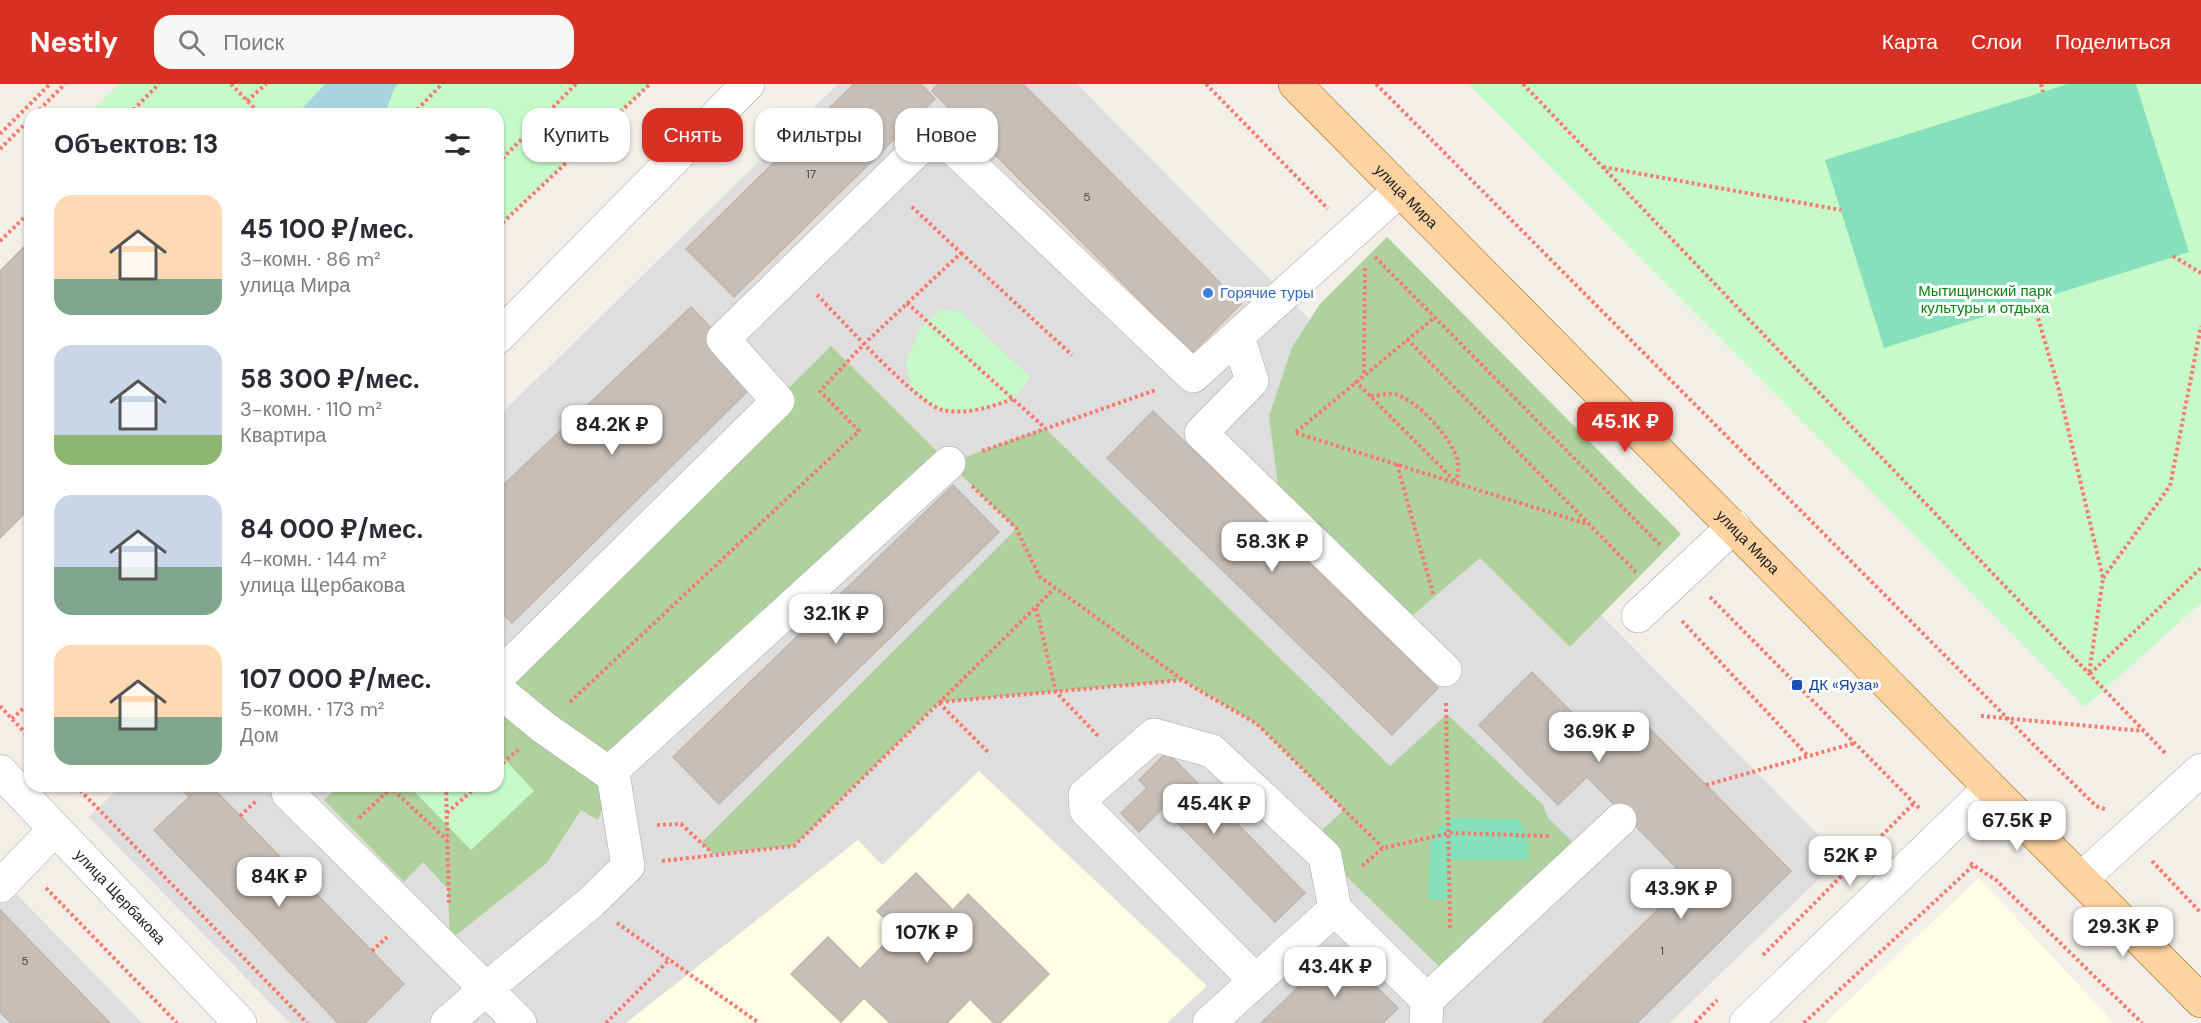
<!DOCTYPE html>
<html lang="ru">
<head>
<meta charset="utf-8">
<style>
	:root { --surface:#fff; --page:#f7f7f7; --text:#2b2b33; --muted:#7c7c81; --accent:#d93025 }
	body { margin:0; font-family:"DM Sans",sans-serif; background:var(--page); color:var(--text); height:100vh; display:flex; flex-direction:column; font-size:22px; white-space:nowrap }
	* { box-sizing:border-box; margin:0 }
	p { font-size:20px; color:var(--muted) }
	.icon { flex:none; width:33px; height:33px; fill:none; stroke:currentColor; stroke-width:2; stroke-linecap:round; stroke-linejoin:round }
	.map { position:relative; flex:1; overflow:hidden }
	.side { position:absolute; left:24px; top:24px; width:480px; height:684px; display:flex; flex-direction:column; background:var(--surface); border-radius:18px; box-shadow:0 2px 4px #0004 }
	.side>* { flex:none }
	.guide { position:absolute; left:522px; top:24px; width:570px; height:54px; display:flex; gap:12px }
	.price { position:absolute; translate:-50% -51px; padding:0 14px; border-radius:12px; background:#fff; color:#222; font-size:20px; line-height:39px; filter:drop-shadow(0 2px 3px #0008) }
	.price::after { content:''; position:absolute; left:50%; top:36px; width:18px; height:14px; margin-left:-9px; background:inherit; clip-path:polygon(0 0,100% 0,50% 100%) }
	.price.current { background:var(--accent); color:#fff }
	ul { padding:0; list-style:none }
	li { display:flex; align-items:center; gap:18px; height:150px; padding:0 30px }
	li span { display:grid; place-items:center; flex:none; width:168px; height:120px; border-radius:18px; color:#555 }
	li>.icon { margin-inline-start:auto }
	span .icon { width:72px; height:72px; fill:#fffc; stroke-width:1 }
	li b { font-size:26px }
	h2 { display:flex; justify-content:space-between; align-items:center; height:72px; padding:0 30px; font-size:26px }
	.chip { padding:0 21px; border-radius:18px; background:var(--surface); box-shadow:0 2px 4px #0004; font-size:21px; line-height:54px }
	.chip.current { background:var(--accent); color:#fff }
	header { display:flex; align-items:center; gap:36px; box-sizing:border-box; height:84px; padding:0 30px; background:var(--accent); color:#fff }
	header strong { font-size:28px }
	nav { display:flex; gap:33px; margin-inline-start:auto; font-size:21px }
	.search { width:420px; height:54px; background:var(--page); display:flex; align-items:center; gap:15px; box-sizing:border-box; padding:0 21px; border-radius:18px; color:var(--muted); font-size:22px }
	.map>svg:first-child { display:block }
	.residential { fill:#dfdede }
	.education { fill:#fffee4 }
	.forest { fill:#aed19d }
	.park { fill:#c6fac9 }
	.pitch { fill:#86e0bb }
	.water { fill:#a9d4df }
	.building { fill:#c7beb7; stroke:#c4b5aa; stroke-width:1.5 }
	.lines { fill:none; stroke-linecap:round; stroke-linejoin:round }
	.minor-casing { stroke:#a8a8a8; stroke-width:34 }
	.major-casing { stroke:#9f6500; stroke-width:34 }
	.path { stroke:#fb7a70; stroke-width:4; stroke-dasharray:3 3; stroke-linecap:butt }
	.minor { stroke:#fff; stroke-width:33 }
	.major { stroke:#fdd3a2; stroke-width:33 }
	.shop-dot { fill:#3f7fe0; stroke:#fff; stroke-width:2 }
	.transit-dot { fill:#1a4fb4; stroke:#fff; stroke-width:2 }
	.labels { text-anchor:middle; stroke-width:6; stroke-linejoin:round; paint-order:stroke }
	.number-label { font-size:12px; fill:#4a4846 }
	.street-label { font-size:15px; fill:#212121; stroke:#fff }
	.park-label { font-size:15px; fill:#0b8411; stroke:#fff }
	.shop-label { font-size:15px; fill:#366cbe; stroke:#fff; text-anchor:start }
	.transit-label { font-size:15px; fill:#164399; stroke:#fff; text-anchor:start }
</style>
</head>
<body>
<header>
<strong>Nestly</strong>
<div class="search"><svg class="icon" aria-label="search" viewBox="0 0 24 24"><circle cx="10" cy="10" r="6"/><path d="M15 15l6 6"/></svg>Поиск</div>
<nav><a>Карта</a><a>Слои</a><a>Поделиться</a></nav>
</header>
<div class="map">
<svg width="2201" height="939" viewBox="0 0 2201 939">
	<rect width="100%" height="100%" fill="#f2eee8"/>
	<path class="residential" d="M 838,0 L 1077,0 L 1841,774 L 1669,939 L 290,939 L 89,733 L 121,702 L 498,702 L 498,333 Z
		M 0,793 L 142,939 L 0,939 Z"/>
	<path class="education" d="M 979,687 L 1207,902 L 1167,939 L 626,939 L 858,756 L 882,781 Z
		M 1979,794 L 2114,939 L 1825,939 Z"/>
	<path class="forest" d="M 1387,153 L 1681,450 L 1570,563 L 1480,474 L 1400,542 L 1281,426 L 1269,332 L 1292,263 L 1320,220 Z
		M 831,262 L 949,379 L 1045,344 L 1390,682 L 1447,630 L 1543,721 L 1548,734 L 1585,770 L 1451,894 L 1310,757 L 1344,726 L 1257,640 L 1183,596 L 939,618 L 794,762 L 713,770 L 701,759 L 1016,445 L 949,379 L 614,696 L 598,736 L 581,726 L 547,779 L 450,856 L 448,805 L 423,778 L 404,798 L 324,716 L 339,702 L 498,702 L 498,592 Z"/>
	<path class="park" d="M 119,0 L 650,0 L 498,143 L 498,30 L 89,30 Z
		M 1468,0 L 2201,0 L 2201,519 L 2085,623 Z
		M 940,226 L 961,228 L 1030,293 L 1015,314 L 976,326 L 943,327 L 921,315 L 912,307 L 906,276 L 921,244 Z
		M 498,668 L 534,707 L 471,766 L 412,705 L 415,702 L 498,702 Z"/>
	<path class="pitch" d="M 2068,0 L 2136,0 L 2189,168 L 1884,264 L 1825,76 Z
		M 1449,734 L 1518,735 L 1528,752 L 1529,776 L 1450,776 L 1450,815 L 1428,815 L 1431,753 Z"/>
	<path class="water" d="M 325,0 L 398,0 C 389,9 392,22 381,30 L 297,30 Z"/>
	<path class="building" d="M 854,0 L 921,0 L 935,15 L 734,213 L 686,165 Z
		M 938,0 L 1023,0 L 1241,220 L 1192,269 L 932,7 Z
		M 30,157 L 30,424 L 0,454 L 0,187 Z
		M 691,223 L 760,295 L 512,539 L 498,525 L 498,406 Z
		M 1153,327 L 1438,604 L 1392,651 L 1107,374 Z
		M 953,401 L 999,448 L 719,720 L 673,673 Z
		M 1532,588 L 1609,666 L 1640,635 L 1718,713 L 1662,769 L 1587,693 L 1558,721 L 1479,641 Z
		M 1167,668 L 1305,809 L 1275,838 L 1163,724 L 1139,748 L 1121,729 L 1147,704 L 1139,696 Z
		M 178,702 L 201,702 L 188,712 Z
		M 201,702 L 211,702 L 404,900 L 365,939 L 338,939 L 154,746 Z
		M 1718,713 L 1791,787 L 1637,939 L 1542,939 L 1688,796 L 1662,769 Z
		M 916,789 L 953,826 L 968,810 L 1049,890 L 1000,939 L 994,939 L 970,915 L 947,939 L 890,939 L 864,914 L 841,938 L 791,890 L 828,853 L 860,885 L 897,847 L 877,827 Z
		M 0,826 L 110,939 L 11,939 L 0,928 Z
		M 1338,865 L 1398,924 L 1383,939 L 1261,939 Z"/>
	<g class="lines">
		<g class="minor-casing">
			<g id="minor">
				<path d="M 1238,252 L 1252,297 L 1201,349 L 1445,586"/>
				<path d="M 498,253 L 748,0"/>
				<path d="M 1638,532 L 1734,442"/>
				<path d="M 498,593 L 778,317 L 723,255 L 936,48 L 1193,292 L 1400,106"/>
				<path d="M 498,606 L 543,643 L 609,689"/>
				<path id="s1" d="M 0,687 L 240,939"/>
				<path d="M 295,702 L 288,709 L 486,905 L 447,939"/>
				<path d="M 2081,795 L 2201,686"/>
				<path d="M 0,802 L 55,745"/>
				<path d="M 1255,896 L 1086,726 L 1085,711 L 1154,651 L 1212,667 L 1325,772 L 1335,825 L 1427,916"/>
				<path d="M 520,939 L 486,905 L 589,820 L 628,782 L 614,696 L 609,689 L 949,379"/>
				<path d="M 1209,939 L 1335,825"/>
				<path d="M 1426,939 L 1427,916 L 1620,736"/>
				<path d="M 1746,939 L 1990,704"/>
			</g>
		</g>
		<g class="major-casing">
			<g id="major">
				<path id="s2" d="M 1295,0 L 2201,917"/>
			</g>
		</g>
		<path class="path" d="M 231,0 L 260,30
			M 1206,0 L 1328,125
			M 1376,0 L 2039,666 L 2096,722 L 2107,726
			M 1523,0 L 2166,670
			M 2041,0 L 2043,8
			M 247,17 L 266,0
			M 35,30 L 65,0
			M 129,30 L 159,0
			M 413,30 L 442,0
			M 0,50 L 50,0
			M 0,65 L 30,35
			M 498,79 L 576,0
			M 1603,83 L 1841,126
			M 498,143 L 650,0
			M 0,157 L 30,128
			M 961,169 L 1072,271
			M 2173,172 L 2201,189
			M 1375,173 L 1661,462
			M 817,211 C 839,233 919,322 943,326 C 967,331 992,323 1015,314
			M 2033,217 L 2058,302 L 2103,494 L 2089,590
			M 907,219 L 1045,344
			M 1407,255 L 1636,488
			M 1364,289 L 1365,183
			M 1355,297 L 1456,398
			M 1371,312 C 1378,312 1387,309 1394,310 C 1416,314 1455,357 1458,379 C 1459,385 1457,392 1457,398
			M 1296,348 L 1434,234
			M 1296,349 L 1587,440
			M 982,367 L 1156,306
			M 1397,380 L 1434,513
			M 972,402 L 1016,444 L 1040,493 L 1190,601 L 1257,640 L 1383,764
			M 2103,494 L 2170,402 L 2201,242
			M 1710,513 L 1920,725
			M 1036,524 L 1056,608 L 1099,653
			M 1682,537 L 1808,672
			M 2090,590 L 2201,484
			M 570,618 L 859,347 L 820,307 L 865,259 L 961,169 L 911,122
			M 940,618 L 1183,596
			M 939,619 L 990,670
			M 1446,619 L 1450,845
			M 0,622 L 30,654
			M 1981,632 L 2144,647
			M 12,635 L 30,618
			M 498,683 L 518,666
			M 1706,701 L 1855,659
			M 76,702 L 307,939
			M 389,702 L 447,756
			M 446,702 L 449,821
			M 447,729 L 477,702
			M 240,732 L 256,717
			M 359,734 L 391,704
			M 657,741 L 681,740 L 712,769
			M 662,777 L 794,762 L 1055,504
			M 2152,777 L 2201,829
			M 1970,779 L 1996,796 L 2142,939
			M 1362,782 L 1383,764 L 1450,749 L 1550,752
			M 298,792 L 310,781
			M 46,804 L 177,939
			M 617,839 L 759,939
			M 372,867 L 387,853
			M 1763,871 L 1914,719
			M 606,939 L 670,875
			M 1695,939 L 1717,916
			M 1804,939 L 1974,781"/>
		<use href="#minor" class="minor"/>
		<use href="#major" class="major"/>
	</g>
	<circle class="shop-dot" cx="1208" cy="209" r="6"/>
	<rect class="transit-dot" x="1791" y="595" width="12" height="12" rx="3"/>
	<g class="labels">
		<g class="number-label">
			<text x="811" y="94">17</text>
			<text x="1087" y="117">5</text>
			<text x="1662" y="871">1</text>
			<text x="25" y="881">5</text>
		</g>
		<g class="street-label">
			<text dy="5" stroke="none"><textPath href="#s2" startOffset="158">улица Мира</textPath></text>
			<text dy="5" stroke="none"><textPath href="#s2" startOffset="644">улица Мира</textPath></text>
			<text dy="5" stroke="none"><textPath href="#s1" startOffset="174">улица Щербакова</textPath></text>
		</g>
		<g class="park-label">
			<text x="1985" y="212">Мытищинский парк<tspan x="1985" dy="17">культуры и отдыха</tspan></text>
		</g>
		<g class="shop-label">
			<text x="1220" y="214">Горячие туры</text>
		</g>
		<g class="transit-label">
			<text x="1809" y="606">ДК «Яуза»</text>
		</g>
	</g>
</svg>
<b class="price current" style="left:1625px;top:369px">45.1K ₽</b>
<b class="price" style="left:612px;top:372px">84.2K ₽</b>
<b class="price" style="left:1272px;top:489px">58.3K ₽</b>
<b class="price" style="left:836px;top:561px">32.1K ₽</b>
<b class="price" style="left:1599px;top:679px">36.9K ₽</b>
<b class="price" style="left:1214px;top:751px">45.4K ₽</b>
<b class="price" style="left:2017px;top:768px">67.5K ₽</b>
<b class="price" style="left:1850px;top:803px">52K ₽</b>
<b class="price" style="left:279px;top:824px">84K ₽</b>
<b class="price" style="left:1681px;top:836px">43.9K ₽</b>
<b class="price" style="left:2123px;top:874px">29.3K ₽</b>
<b class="price" style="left:927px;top:880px">107K ₽</b>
<b class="price" style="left:1335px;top:914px">43.4K ₽</b>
<div class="guide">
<a class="chip">Купить</a>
<a class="chip current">Снять</a>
<a class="chip">Фильтры</a>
<a class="chip">Новое</a>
</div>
<section class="side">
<h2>Объектов: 13<svg class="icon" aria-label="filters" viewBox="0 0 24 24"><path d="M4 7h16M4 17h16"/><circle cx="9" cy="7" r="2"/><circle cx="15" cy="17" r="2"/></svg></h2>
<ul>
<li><span style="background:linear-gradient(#ffd9b3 70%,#7fa58c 0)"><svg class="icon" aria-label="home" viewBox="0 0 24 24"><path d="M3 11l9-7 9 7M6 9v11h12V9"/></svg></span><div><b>45 100 ₽/мес.</b><p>3-комн. · 86 m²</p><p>улица Мира</p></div></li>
<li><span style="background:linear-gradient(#c9d6e8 75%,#8fb573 0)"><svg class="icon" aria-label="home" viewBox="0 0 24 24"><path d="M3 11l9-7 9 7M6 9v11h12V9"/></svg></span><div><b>58 300 ₽/мес.</b><p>3-комн. · 110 m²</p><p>Квартира</p></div></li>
<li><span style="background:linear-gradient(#c9d6e8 60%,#7fa58c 0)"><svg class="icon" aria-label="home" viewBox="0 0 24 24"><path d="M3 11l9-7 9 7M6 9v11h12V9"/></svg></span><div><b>84 000 ₽/мес.</b><p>4-комн. · 144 m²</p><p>улица Щербакова</p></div></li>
<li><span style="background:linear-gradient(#ffd9b3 60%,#7fa58c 0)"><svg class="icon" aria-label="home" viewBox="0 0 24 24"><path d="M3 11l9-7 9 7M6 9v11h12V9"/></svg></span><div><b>107 000 ₽/мес.</b><p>5-комн. · 173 m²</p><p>Дом</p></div></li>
</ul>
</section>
</div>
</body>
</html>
